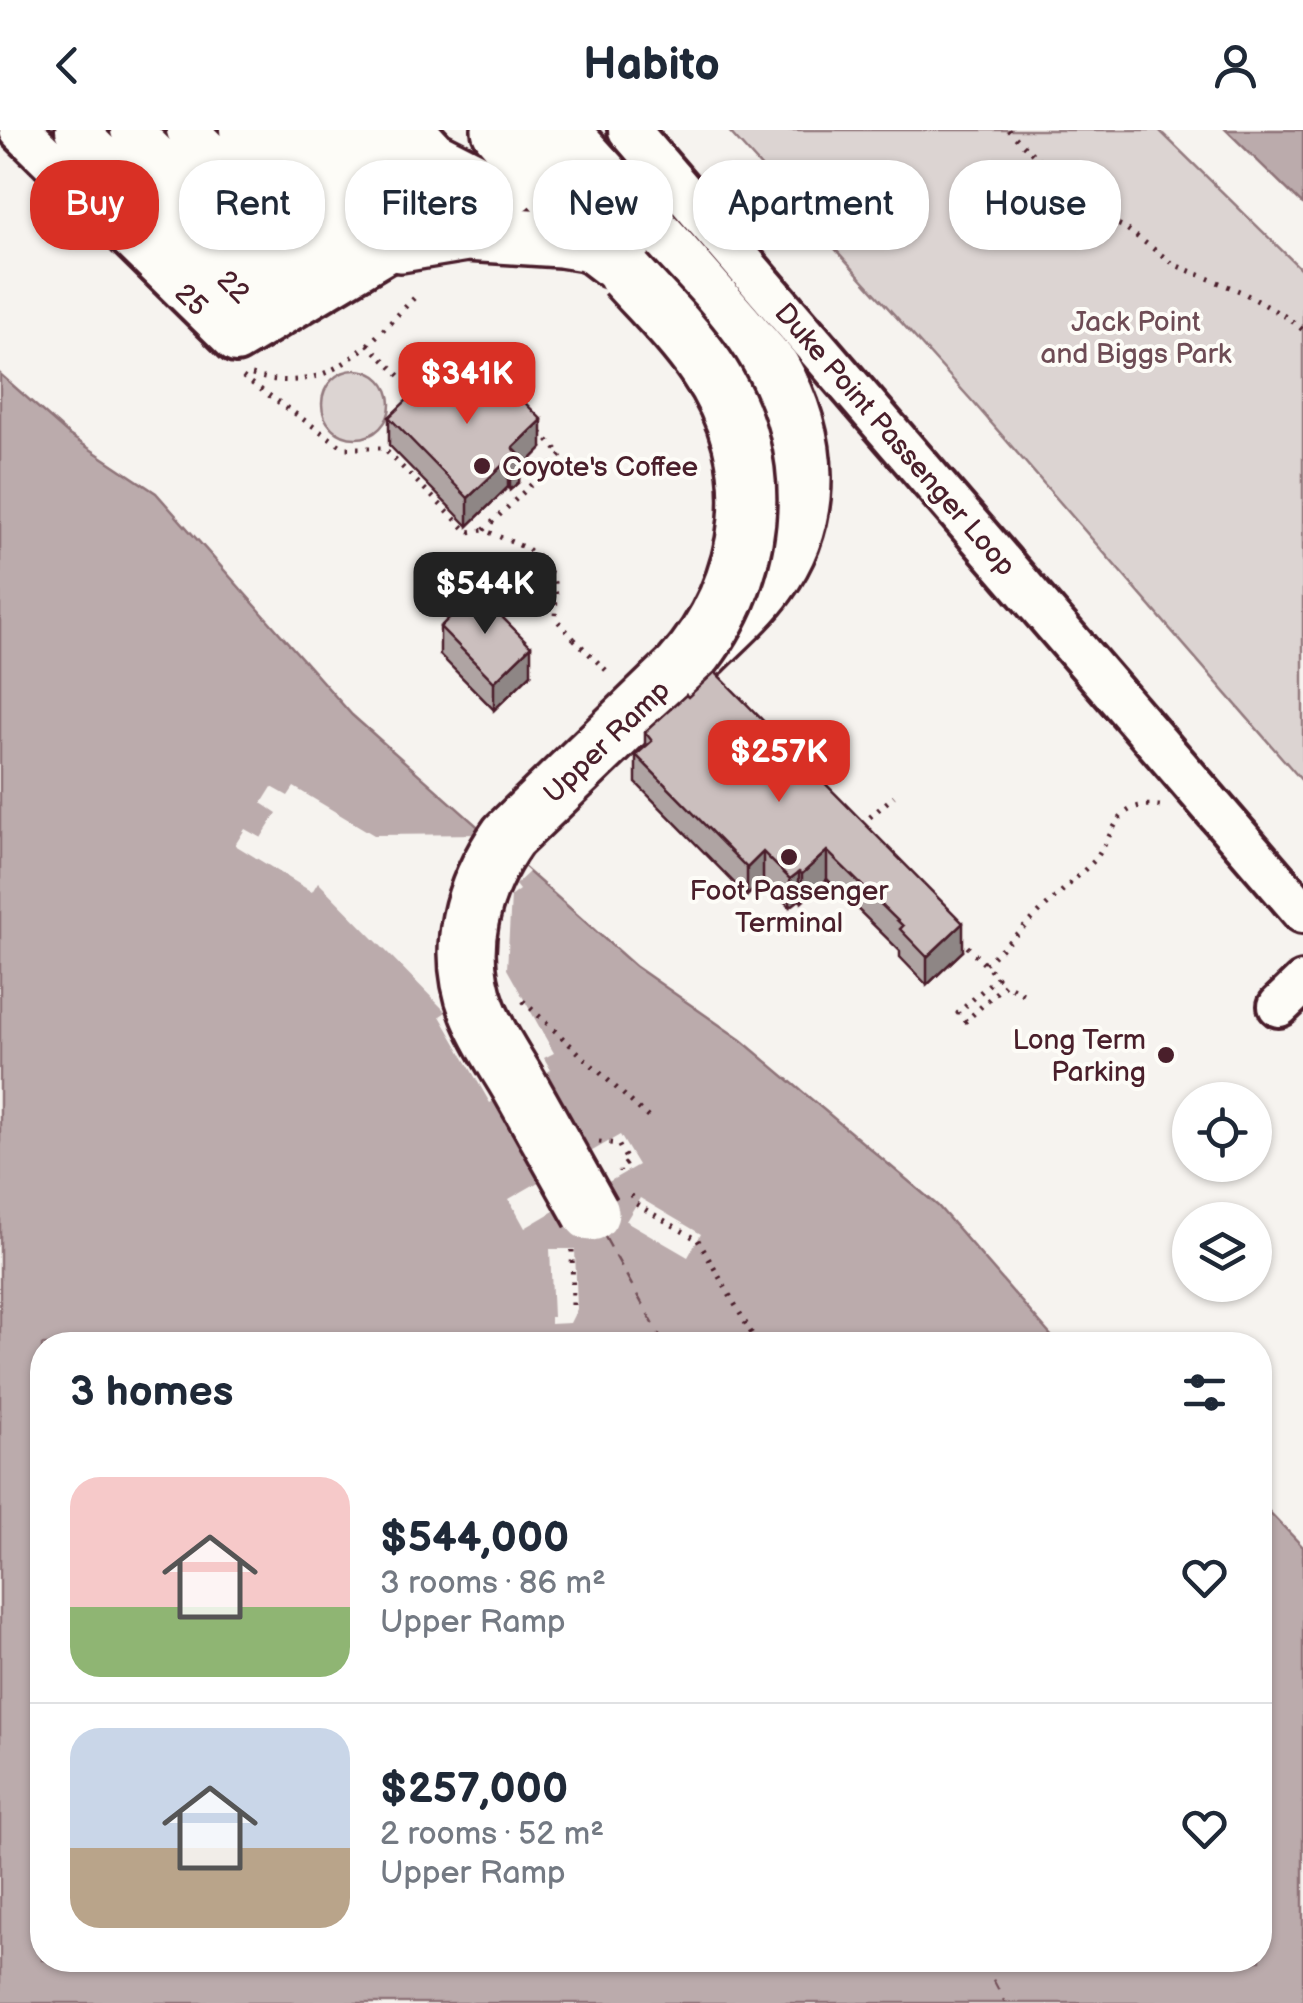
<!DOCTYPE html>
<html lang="en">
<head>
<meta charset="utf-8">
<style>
	:root { --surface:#fff; --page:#f2f2f3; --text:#1f2937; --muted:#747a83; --line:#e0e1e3; --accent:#d93025 }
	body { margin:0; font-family:"Balsamiq Sans",sans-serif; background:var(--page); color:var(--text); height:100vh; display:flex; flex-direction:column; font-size:38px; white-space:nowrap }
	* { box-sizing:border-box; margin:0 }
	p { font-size:32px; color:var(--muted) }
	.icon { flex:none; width:55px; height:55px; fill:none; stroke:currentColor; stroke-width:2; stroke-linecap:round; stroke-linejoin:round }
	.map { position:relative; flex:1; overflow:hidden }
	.details { position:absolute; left:30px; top:1202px; width:1242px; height:640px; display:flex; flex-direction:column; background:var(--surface); border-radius:40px; box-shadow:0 2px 8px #0004 }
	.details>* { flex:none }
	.guide { position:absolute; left:30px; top:30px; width:1245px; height:90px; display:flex; gap:20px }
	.controls { position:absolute; left:1172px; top:952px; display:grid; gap:20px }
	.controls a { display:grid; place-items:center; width:100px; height:100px; border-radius:50%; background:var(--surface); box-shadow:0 2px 8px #0004; font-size:50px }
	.price { position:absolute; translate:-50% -85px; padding:0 22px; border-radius:20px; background:var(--accent); color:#fff; font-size:32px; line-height:65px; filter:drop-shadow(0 2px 5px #0008) }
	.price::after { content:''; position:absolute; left:50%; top:60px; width:30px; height:22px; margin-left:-15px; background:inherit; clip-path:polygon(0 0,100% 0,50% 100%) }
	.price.selected { background:#222; color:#fff }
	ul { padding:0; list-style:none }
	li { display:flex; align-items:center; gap:30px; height:250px; padding:0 40px }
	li+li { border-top:2px solid var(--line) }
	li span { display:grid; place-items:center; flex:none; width:280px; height:200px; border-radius:30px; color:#555 }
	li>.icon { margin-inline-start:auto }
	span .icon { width:120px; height:120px; fill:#fffc; stroke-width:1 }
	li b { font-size:42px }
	h2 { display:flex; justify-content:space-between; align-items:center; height:120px; padding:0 40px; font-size:42px }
	.chip { padding:0 35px; border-radius:40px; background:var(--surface); box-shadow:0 2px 8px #0004; font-size:35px; line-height:90px }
	.chip.selected { background:var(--accent); color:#fff }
	header { display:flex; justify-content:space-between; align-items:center; height:130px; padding:0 40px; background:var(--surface); font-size:45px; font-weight:800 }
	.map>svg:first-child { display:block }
	.green { fill:#dcd4d2; stroke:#937a7e; stroke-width:2.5 }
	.water { fill:#bbabac; stroke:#8e7378; stroke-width:2.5 }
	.pier { fill:#f6f3ef }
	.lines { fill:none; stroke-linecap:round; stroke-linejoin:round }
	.ferry { stroke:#725058; stroke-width:2.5; stroke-dasharray:12 10; stroke-linecap:butt }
	.minor-casing { stroke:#4a1f2b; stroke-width:48 }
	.highway-casing { stroke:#4a1f2b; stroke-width:62 }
	.path { stroke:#4a1f2b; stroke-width:5; stroke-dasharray:2.5 8; stroke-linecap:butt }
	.minor { stroke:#fdfcf7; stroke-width:40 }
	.highway { stroke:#fdfcf7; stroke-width:55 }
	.highway-bridge-casing { stroke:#4a1f2b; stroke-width:62; stroke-linecap:butt }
	.path-bridge { stroke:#4a1f2b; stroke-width:5; stroke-dasharray:2.5 8; stroke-linecap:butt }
	.highway-bridge { stroke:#fdfcf7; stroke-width:55 }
	.wall { fill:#afa4a3; stroke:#4a1f2b; stroke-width:2.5 }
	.shaded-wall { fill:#8e8685; stroke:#4a1f2b; stroke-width:2.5 }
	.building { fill:#cbbfbe; stroke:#4a1f2b; stroke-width:2.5 }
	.poi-dot { fill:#4a1f2b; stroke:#fdfcf7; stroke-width:4 }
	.labels { text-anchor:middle; stroke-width:8; stroke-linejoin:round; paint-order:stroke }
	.street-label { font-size:28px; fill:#4a1f2b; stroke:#fdfcf7 }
	.park-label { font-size:28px; fill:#6e4c55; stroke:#fdfcf7 }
	.poi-label { font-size:28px; fill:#4a1f2b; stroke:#fdfcf7; text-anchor:start }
</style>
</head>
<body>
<header><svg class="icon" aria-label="back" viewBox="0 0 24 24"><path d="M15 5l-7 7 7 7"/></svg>Habito<svg class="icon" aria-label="person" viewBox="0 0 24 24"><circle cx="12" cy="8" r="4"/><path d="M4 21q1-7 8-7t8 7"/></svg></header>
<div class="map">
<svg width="1303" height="1873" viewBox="0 0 1303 1873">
	<rect width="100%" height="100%" fill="#f6f3ef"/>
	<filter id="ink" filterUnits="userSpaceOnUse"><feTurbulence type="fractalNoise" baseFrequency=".01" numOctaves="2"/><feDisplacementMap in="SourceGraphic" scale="20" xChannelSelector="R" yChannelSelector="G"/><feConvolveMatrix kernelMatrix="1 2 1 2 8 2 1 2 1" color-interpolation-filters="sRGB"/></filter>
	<g filter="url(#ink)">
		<path class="green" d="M 728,0 L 1159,0 L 1303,141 L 1303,652 L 973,272 Z
			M322 274a34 34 0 1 1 68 0a34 34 0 1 1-68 0Z"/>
		<path class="water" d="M 1226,0 L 1303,0 L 1303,74 L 1300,72 Z
			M 0,244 L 69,305 L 156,363 L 352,585 L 529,742 L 635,836 L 741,910 L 938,1076 L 1059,1215 L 42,1215 L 42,1830 L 1260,1830 L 1260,1372 L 1303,1417 L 1303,1873 L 0,1873 Z"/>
		<path class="pier" d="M 272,657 L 288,666 L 294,657 L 374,705 L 487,704 L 529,742 L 515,755 L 519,760 L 511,766 L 507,839 L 554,923 L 544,928 L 551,940 L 490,973 L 440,886 L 446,882 L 318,752 L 312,762 L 235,715 L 245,699 L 261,708 L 277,683 L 262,673 Z
			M 620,1005 L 638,1035 L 605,1054 L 587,1024 Z
			M 542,1050 L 559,1078 L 525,1098 L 509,1069 Z
			M 640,1068 L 701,1104 L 688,1127 L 626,1091 Z
			M 550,1119 L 575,1119 L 577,1179 L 570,1193 L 550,1194 L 550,1187 L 553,1187 Z"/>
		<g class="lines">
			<path class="ferry" d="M 605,1107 L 665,1215
				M 731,1215 L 732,1199
				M 983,1830 L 1005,1873"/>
			<g class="minor-casing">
				<path id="minor" d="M 20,0 L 236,212 L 400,114
					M 76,0 L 264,185 L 294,169
					M 131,0 L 291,157 L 326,143
					M 187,0 L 318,129 L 356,122
					M 240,0 L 343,105 L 425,87 L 515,62
					M 281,0 L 349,76
					M 325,0 L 385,67 L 441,65
					M 370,0 L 410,44 L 457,52
					M 415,0 L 435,22 L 480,45
					M 629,0 L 1303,782
					M 1279,876 L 1303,853"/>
			</g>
			<g class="highway-casing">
				<path id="highway" d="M 500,0 L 610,126
					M 559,0 L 664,115 L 772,239 C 811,307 817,387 768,453 C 750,478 725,499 703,521
					M 400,114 L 466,103 L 561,109 L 586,113 L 596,117 L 613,130"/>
			</g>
			<path class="path" d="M 1008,0 L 1094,84 L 1124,97 L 1175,135 L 1242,162 L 1288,188 L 1303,200
				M 368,214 L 419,265
				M 252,245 C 330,268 368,214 417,165
				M 243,247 L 344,318 L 383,318 L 468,402 L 484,400 L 528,419 L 542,430 L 553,447 L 556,465 L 555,488 L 574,509
				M 484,400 L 562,325 L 539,301
				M 802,639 L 836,606
				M 862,694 L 894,666
				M 960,809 L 997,847 L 958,883 L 966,891 L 1005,854 L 1025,865
				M 985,834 L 1095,730 C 1117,700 1116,667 1165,677
				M 599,1012 L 618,1014 L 628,1032 L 620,1038 L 620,1042
				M 631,1065 L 636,1074 L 698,1110
				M 572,1120 L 573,1177
				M 757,1213 L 761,1215 L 771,1212 L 773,1215"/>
			<use href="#minor" class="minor"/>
			<use href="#highway" class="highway"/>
			<g class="highway-bridge-casing">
				<path id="highway-bridge" d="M 591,1083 C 567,1040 543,998 519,955 C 505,931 488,907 478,881 C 454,819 472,757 508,706 L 681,539 C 757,454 772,332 706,237 C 683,203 653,174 626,144"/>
			</g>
			<path class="path-bridge" d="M 574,509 L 611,545
				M 523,871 L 652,991
				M 698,1110 L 757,1213"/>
			<use href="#highway-bridge" class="highway-bridge"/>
		</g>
		<path class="wall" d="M 458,262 L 542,318 L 519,341 L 519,352 L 510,360 L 508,357 L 468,396 L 389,315 L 389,287 L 446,263 Z
			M 440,497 L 531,544 L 494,580 L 440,525 Z
			M 686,565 L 963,821 L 927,855 L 900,827 L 900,821 L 827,749 L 802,772 L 799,770 L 790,777 L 763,750 L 747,766 L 636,653 L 636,625 L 645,617 L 645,602 Z"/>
		<path class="shaded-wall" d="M 542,290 L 542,318 L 519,341 L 519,352 L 510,360 L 510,332 L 513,318 Z
			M 508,330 L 508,357 L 468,396 L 468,368 Z
			M 531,516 L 531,544 L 494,580 L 494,552 Z
			M 827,721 L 827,749 L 802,772 L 802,744 Z
			M 763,722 L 763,750 L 747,766 L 747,738 Z
			M 799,742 L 799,770 L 790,777 L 790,749 Z
			M 963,793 L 963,821 L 927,855 L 927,827 Z"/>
		<path class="building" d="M 487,234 L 542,290 L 513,318 L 519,324 L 510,332 L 508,330 L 468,368 L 389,287 L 431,247 L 446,263 L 453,256 L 458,262 Z
			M 476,461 L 531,516 L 494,552 L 440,497 Z
			M 715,542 L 963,793 L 927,827 L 900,799 L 903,796 L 827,721 L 802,744 L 799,742 L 790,749 L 763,722 L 747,738 L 636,625 L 652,611 L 645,602 L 686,565 L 688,567 Z"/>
	</g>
	<g class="poi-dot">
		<circle cx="482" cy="336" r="10"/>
		<circle cx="789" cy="727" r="10"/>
		<circle cx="1166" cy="925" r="10"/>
	</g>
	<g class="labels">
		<g class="street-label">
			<text transform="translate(234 156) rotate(45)" y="10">22</text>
			<text transform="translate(192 169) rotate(44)" y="10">25</text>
			<text transform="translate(896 309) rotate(49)" y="10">Duke Point Passenger Loop</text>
			<text transform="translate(606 611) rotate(-44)" y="10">Upper Ramp</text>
		</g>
		<g class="park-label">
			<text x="1136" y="201">Jack Point<tspan x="1136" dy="32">and Biggs Park</tspan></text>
		</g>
		<g class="poi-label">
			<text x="502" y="346">Coyote's Coffee</text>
			<text x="789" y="770" text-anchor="middle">Foot Passenger<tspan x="789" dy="32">Terminal</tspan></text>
			<text x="1146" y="919" text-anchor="end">Long Term<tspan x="1146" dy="32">Parking</tspan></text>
		</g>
	</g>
</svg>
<div class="controls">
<a><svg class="icon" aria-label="locate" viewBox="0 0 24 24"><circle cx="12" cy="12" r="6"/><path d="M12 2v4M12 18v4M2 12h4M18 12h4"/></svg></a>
<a><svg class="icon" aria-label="layers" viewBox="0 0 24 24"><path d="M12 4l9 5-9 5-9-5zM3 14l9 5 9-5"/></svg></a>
</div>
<b class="price" style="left:467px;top:297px">$341K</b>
<b class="price selected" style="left:485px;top:507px">$544K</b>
<b class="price" style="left:779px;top:675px">$257K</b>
<div class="guide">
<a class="chip selected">Buy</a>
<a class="chip">Rent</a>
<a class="chip">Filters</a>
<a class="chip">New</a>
<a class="chip">Apartment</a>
<a class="chip">House</a>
</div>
<section class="details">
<h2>3 homes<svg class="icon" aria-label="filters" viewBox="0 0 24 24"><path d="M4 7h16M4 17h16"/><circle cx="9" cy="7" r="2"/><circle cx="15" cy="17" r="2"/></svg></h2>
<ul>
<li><span style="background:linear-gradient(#f6c9c9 65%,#8fb573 0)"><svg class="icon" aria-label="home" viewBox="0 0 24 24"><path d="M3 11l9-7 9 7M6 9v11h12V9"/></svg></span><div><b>$544,000</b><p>3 rooms · 86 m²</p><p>Upper Ramp</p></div><svg class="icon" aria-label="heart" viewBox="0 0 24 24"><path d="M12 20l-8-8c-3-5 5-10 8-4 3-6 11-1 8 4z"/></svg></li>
<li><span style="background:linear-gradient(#c9d6e8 60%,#b9a48a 0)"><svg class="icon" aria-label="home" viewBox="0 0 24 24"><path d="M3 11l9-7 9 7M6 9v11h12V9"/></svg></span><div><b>$257,000</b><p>2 rooms · 52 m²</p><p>Upper Ramp</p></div><svg class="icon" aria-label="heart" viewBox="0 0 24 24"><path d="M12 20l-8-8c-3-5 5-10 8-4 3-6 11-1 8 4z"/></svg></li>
</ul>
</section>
</div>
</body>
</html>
